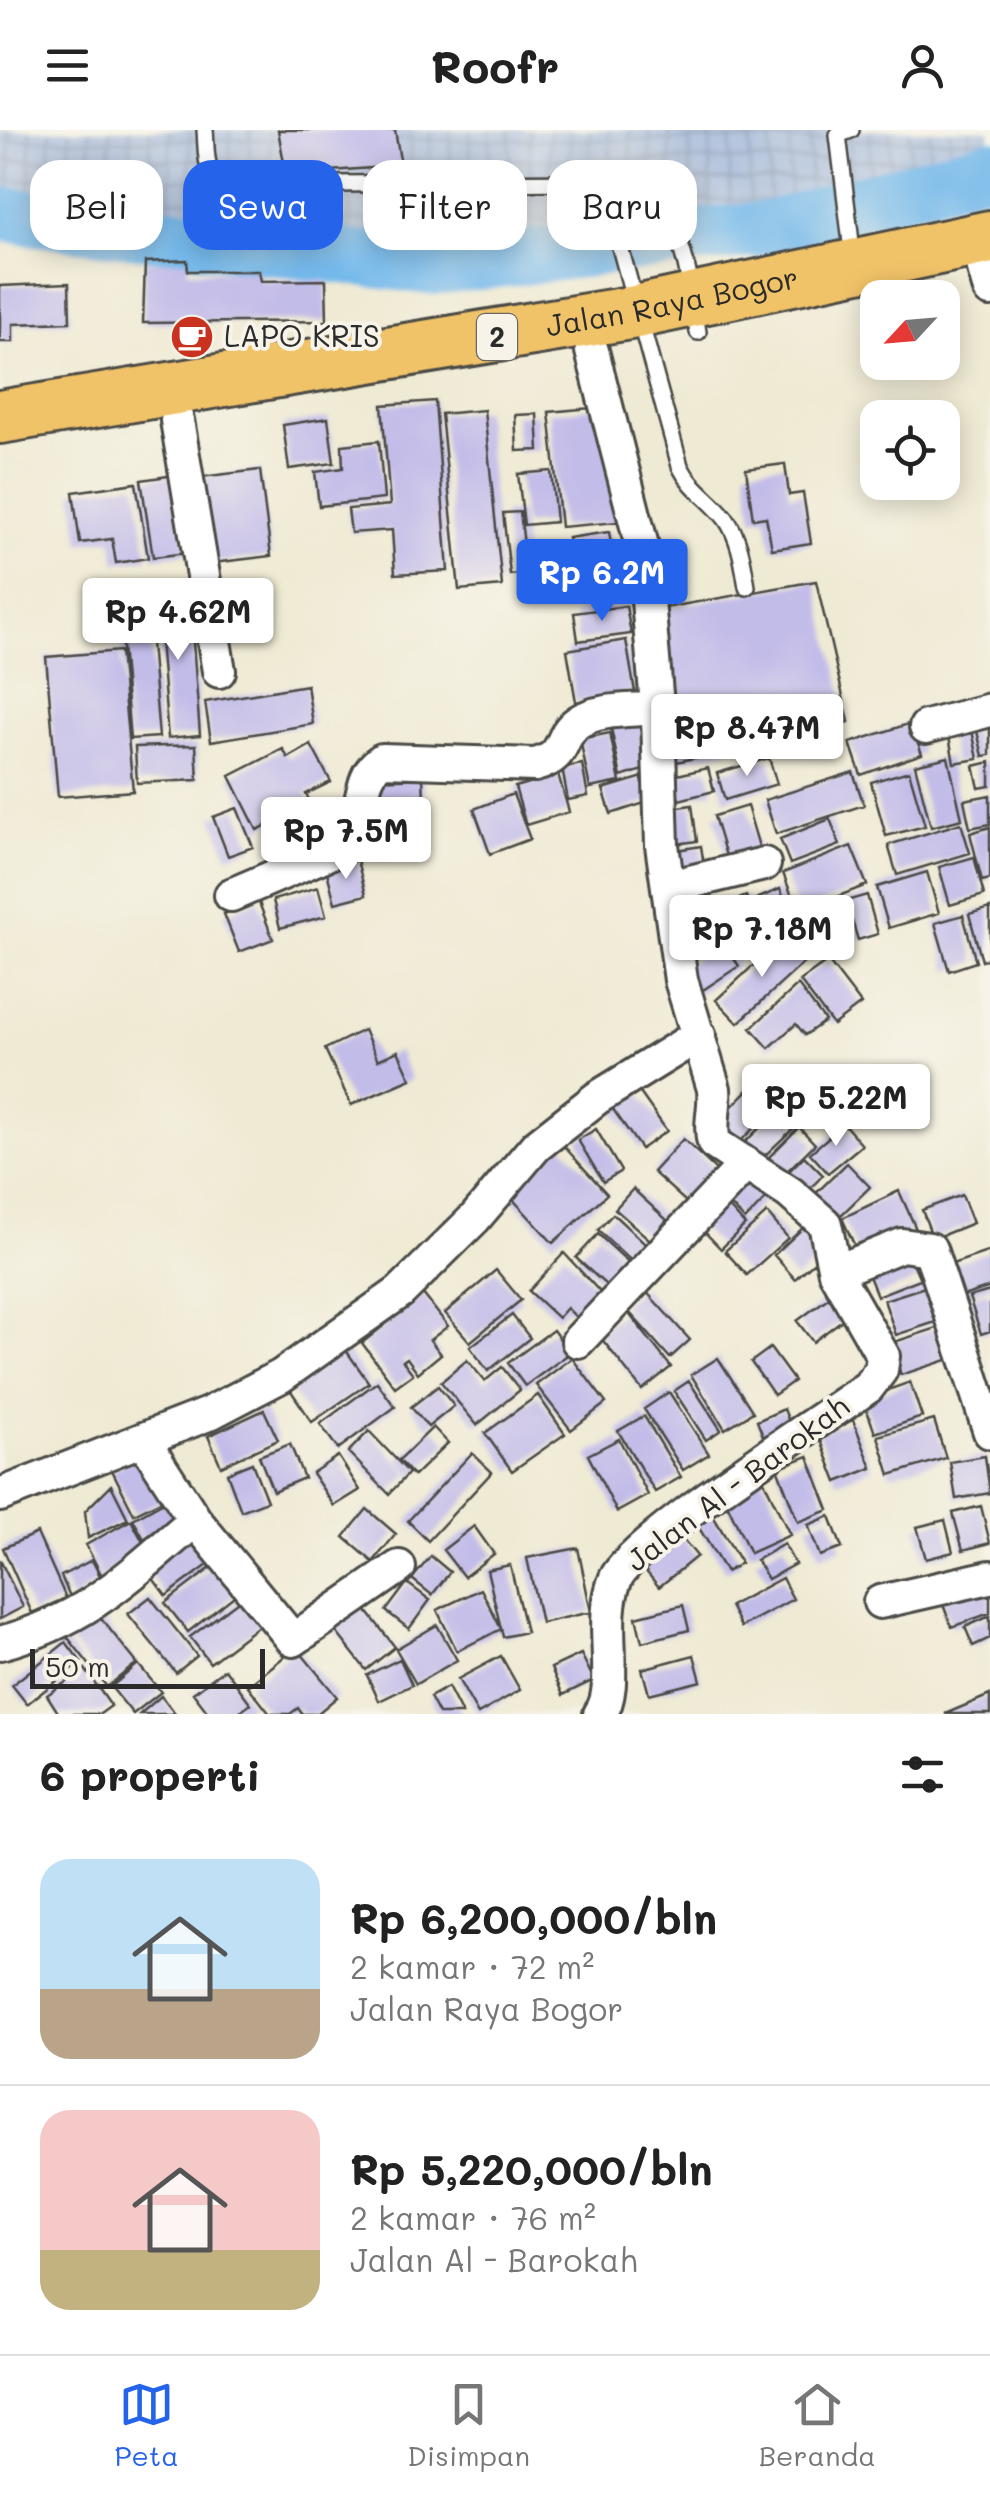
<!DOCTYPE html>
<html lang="id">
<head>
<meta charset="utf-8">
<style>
	:root { --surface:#fff; --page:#f6f6f6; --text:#222; --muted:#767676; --line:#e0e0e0; --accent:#2563eb }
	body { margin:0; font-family:Mali,sans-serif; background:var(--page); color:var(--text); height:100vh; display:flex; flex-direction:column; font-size:38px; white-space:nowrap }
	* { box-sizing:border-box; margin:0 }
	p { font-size:32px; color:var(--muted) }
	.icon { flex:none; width:55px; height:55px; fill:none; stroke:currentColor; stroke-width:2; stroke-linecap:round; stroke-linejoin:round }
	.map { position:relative; height:1584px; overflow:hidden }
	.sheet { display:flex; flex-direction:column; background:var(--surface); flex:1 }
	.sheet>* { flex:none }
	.guide { position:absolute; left:30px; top:30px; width:930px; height:90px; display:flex; gap:20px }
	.needle { width:65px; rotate:244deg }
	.controls { position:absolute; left:860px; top:150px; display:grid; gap:20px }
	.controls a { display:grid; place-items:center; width:100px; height:100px; border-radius:20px; background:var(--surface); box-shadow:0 5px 25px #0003; font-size:50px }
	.scale { position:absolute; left:30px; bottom:25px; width:235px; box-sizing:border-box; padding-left:10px; border:5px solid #2b2b2b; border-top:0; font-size:28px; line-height:35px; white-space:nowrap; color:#2b2b2b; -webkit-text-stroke:8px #f7f3e8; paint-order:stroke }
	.price { position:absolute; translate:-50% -85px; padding:0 22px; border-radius:10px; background:#fff; color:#222; font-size:32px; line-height:65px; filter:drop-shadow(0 2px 5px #0008) }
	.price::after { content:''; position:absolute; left:50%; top:60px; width:30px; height:22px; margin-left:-15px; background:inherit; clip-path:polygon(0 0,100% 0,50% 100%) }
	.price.active { background:var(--accent); color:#fff }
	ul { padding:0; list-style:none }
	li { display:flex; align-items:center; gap:30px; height:250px; padding:0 40px }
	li+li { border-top:2px solid var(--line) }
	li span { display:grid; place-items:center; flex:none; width:280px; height:200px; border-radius:30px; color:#555 }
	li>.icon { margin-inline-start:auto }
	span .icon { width:120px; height:120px; fill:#fffc; stroke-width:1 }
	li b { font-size:42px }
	h2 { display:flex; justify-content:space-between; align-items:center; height:120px; padding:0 40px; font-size:42px }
	.chip { padding:0 35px; border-radius:30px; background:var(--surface); box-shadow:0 5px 25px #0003; font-size:35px; line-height:90px }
	.chip.active { background:var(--accent); color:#fff }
	header { display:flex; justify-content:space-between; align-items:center; height:130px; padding:0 40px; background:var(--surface); font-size:45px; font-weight:700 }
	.menu { display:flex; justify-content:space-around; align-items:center; height:140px; border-top:2px solid var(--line); background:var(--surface); font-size:28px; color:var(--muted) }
	.menu a { display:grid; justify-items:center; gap:5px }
	.menu .active { color:var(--accent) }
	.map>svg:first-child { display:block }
	.industrial { fill:url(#industrial-grid) }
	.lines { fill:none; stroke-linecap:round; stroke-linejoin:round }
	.river { stroke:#75b9eb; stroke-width:55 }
	.building { fill:#c2bce9 }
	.service-casing { stroke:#484844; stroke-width:20 }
	.minor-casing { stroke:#484844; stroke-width:38 }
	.trunk-casing { stroke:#484844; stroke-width:58 }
	.service { stroke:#fff; stroke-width:15 }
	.minor { stroke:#fff; stroke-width:32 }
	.trunk { stroke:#f1c369; stroke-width:52 }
	.labels { text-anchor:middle; stroke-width:8; stroke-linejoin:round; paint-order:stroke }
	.shield { fill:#f7f3e8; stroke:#686764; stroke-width:2.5 }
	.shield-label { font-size:28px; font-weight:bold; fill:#2b2b2b }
	.street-label { font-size:30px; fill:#2b2b2b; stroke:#f7f3e8 }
	.poi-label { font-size:30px; fill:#2b2b2b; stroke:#f7f3e8; text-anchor:start }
</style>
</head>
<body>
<header><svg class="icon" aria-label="menu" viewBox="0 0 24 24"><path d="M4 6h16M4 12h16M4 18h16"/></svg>Roofr<svg class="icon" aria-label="person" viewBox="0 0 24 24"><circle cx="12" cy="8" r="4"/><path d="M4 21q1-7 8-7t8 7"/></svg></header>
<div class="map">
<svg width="990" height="1584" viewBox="0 0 990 1584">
	<defs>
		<pattern id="industrial-grid" width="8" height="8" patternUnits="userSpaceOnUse" patternTransform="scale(2.5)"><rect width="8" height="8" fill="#b6c6de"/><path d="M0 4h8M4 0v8" fill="none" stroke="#9daabf"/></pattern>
	</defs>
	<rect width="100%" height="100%" fill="#f7f3e8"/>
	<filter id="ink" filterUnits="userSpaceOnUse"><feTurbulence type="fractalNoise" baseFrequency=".01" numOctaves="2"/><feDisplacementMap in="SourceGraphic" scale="20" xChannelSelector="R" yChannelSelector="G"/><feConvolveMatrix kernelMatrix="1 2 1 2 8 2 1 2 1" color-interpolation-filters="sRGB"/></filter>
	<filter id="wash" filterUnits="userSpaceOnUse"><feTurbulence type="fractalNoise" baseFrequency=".0048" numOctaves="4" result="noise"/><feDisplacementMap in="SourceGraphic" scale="40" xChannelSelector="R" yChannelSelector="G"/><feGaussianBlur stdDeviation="2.25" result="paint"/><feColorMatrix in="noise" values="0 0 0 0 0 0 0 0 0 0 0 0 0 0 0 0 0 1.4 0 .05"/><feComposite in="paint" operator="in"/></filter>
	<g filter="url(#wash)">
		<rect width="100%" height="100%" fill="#efead3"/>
		<path class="industrial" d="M 0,0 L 990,0 L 990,13 L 806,71 L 523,115 L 373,106 L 170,78 L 0,64 Z"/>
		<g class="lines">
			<path class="river" d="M 0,84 L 435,138 L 770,98 L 990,37"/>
		</g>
		<g id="blocks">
			<path class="building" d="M 278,0 L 395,0 L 401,36 L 286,44 Z
				M 187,130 L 188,141 L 259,141 L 261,151 L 326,150 L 327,191 L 143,193 L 145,132 Z
				M 69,153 L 70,192 L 13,194 L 13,212 L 0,212 L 0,156 Z
				M 435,271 L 448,441 L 395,444 L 392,400 L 351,403 L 348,379 L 390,375 L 382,275 Z
				M 602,277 L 630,391 L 561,397 L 549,282 Z
				M 484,280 L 502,456 L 459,460 L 441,284 Z
				M 537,284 L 539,320 L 517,321 L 515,285 Z
				M 328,288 L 334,333 L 289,339 L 283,295 Z
				M 379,311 L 384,369 L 319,376 L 315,342 L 343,338 L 342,315 Z
				M 785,334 L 789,365 L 803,363 L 811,413 L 772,419 L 766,387 L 753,389 L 746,339 Z
				M 260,340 L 271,426 L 212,433 L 200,347 Z
				M 551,341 L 556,392 L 524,395 L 518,344 Z
				M 175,345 L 187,423 L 153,427 L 141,350 Z
				M 136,353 L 148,428 L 116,433 L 112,409 L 80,413 L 73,362 Z
				M 520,382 L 525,423 L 557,419 L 560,440 L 510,445 L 503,383 Z
				M 609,402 L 617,451 L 576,458 L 568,408 Z
				M 816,451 L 849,592 L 677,632 L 664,478 Z
				M 189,458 L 200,605 L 168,608 L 156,461 Z
				M 147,466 L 159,607 L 130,609 L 118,468 Z
				M 626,476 L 631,504 L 578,511 L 574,483 Z
				M 626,510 L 635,562 L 576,572 L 567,520 Z
				M 120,521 L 133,661 L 58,667 L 46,527 Z
				M 307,555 L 313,594 L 211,611 L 205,572 Z
				M 970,591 L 978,629 L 954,633 L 947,596 Z
				M 641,593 L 646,639 L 621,647 L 611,598 Z
				M 911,593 L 922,624 L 861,645 L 850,613 Z
				M 990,594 L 990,625 L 983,626 L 976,597 Z
				M 610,603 L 620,652 L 590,658 L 580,609 Z
				M 196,615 L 198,650 L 137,653 L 135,617 Z
				M 311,615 L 331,652 L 306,664 L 311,673 L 257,700 L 230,646 L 283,619 L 288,628 Z
				M 948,627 L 962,689 L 931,697 L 915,635 Z
				M 769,628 L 777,654 L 725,670 L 717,643 Z
				M 990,632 L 990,656 L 979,658 L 974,636 Z
				M 582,634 L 588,666 L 568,670 L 562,638 Z
				M 708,638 L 714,661 L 679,670 L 673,646 Z
				M 909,641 L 925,696 L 886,706 L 871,652 Z
				M 853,642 L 864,675 L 776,704 L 765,670 Z
				M 558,644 L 569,682 L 526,695 L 515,657 Z
				M 643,647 L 651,671 L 611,684 L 603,659 Z
				M 423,648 L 425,691 L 376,693 L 374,650 Z
				M 513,664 L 530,709 L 490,724 L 474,679 Z
				M 990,665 L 990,694 L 970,698 L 964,670 Z
				M 692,675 L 697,711 L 669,715 L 664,679 Z
				M 747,676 L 762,727 L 729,736 L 714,686 Z
				M 237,678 L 253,717 L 228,726 L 213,687 Z
				M 830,689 L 840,715 L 790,734 L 780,709 Z
				M 961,693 L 970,723 L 897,745 L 888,715 Z
				M 990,697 L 990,749 L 982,751 L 970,703 Z
				M 701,716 L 705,742 L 677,748 L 671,721 Z
				M 851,716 L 867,755 L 798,782 L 783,743 Z
				M 974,727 L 984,765 L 950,775 L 939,737 Z
				M 357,730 L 366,765 L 335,773 L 326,738 Z
				M 927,742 L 939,783 L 889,798 L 877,757 Z
				M 706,753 L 712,779 L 680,786 L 674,760 Z
				M 318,757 L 326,786 L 280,798 L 273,770 Z
				M 780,759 L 795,795 L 768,805 L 754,770 Z
				M 867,765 L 878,804 L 858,810 L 846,771 Z
				M 746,766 L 757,791 L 704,814 L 693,788 Z
				M 258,770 L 273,809 L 239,822 L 224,784 Z
				M 990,778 L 990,828 L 982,831 L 969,784 Z
				M 963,785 L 976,832 L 949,841 L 935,793 Z
				M 785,806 L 807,830 L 738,893 L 716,870 Z
				M 722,811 L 739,836 L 697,864 L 681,839 Z
				M 828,831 L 861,874 L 833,895 L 800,851 Z
				M 798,855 L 825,891 L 805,905 L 796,894 L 769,918 L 751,898 Z
				M 364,900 L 378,930 L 398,921 L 411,949 L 351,975 L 325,919 Z
				M 636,957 L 667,1001 L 641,1019 L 610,975 Z
				M 751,957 L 773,978 L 736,1016 L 714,995 Z
				M 780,978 L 797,995 L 758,1032 L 742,1015 Z
				M 844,994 L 862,1015 L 828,1043 L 810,1023 Z
				M 799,997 L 815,1014 L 779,1049 L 763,1033 Z
				M 596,999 L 621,1041 L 603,1052 L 578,1010 Z
				M 683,1009 L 727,1050 L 697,1082 L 653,1042 Z
				M 562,1014 L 607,1064 L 553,1113 L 508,1064 Z
				M 804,1026 L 823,1045 L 803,1066 L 783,1047 Z
				M 847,1033 L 870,1057 L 833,1093 L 810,1069 Z
				M 745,1041 L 769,1065 L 745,1090 L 721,1065 Z
				M 633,1059 L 667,1090 L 650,1110 L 615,1079 Z
				M 899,1061 L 916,1099 L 859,1125 L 842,1088 Z
				M 962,1065 L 973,1093 L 933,1109 L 922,1080 Z
				M 724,1072 L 745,1095 L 721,1119 L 699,1096 Z
				M 767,1083 L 788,1108 L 747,1145 L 725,1121 Z
				M 613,1084 L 657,1125 L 642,1141 L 598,1100 Z
				M 806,1095 L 828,1120 L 795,1149 L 774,1125 Z
				M 598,1104 L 638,1141 L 616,1164 L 576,1128 Z
				M 990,1121 L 990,1157 L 960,1167 L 949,1135 Z
				M 564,1123 L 610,1173 L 586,1197 L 567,1178 L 558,1188 L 529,1161 Z
				M 911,1128 L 920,1149 L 877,1166 L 869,1146 Z
				M 496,1140 L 521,1170 L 470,1212 L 445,1183 Z
				M 931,1155 L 942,1190 L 896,1205 L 884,1170 Z
				M 642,1157 L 690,1210 L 670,1228 L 622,1174 Z
				M 839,1160 L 854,1181 L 813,1212 L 797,1191 Z
				M 990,1161 L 990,1201 L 981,1204 L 969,1167 Z
				M 423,1164 L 448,1196 L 430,1210 L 441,1224 L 418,1243 L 407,1228 L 403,1231 L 413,1244 L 395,1257 L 362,1213 Z
				M 626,1180 L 671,1237 L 642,1260 L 597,1203 Z
				M 512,1185 L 530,1208 L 488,1241 L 470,1217 Z
				M 943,1196 L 953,1228 L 901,1245 L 891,1213 Z
				M 553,1200 L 570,1223 L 525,1256 L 508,1233 Z
				M 343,1216 L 369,1253 L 312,1292 L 287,1255 Z
				M 770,1218 L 794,1251 L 774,1265 L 751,1232 Z
				M 572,1228 L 606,1273 L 571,1300 L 536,1255 Z
				M 718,1228 L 753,1282 L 725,1299 L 691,1245 Z
				M 467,1230 L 485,1251 L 502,1237 L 520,1260 L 477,1295 L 441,1252 Z
				M 689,1251 L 721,1300 L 706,1310 L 674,1261 Z
				M 377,1252 L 395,1277 L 338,1319 L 320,1294 Z
				M 910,1252 L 922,1287 L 875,1303 L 863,1269 Z
				M 438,1256 L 454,1276 L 428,1297 L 411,1277 Z
				M 669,1262 L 709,1324 L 683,1340 L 644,1279 Z
				M 538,1265 L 565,1304 L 512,1341 L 485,1303 Z
				M 784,1279 L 794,1304 L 767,1316 L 757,1291 Z
				M 264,1280 L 278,1310 L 221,1336 L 208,1306 Z
				M 644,1286 L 681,1347 L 655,1362 L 618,1301 Z
				M 853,1290 L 872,1338 L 837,1352 L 818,1303 Z
				M 934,1290 L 946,1328 L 890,1345 L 878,1306 Z
				M 433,1297 L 448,1313 L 414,1346 L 399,1330 Z
				M 369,1301 L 409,1343 L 389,1364 L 348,1322 Z
				M 619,1309 L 648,1365 L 617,1382 L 588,1325 Z
				M 290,1314 L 304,1348 L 273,1361 L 259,1326 Z
				M 472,1323 L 492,1342 L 428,1411 L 408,1391 Z
				M 141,1325 L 172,1365 L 134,1384 L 112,1340 Z
				M 338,1326 L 360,1360 L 334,1376 L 312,1343 Z
				M 808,1326 L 829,1380 L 798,1392 L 777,1338 Z
				M 985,1326 L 990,1363 L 956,1369 L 950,1332 Z
				M 252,1333 L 267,1371 L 241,1381 L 227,1343 Z
				M 762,1347 L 790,1405 L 750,1423 L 723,1365 Z
				M 111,1355 L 128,1389 L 88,1408 L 85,1381 Z
				M 171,1368 L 179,1383 L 144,1409 L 133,1389 Z
				M 981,1376 L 990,1413 L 963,1420 L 953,1383 Z
				M 367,1379 L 396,1404 L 373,1432 L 344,1407 Z
				M 712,1384 L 741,1433 L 726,1442 L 696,1393 Z
				M 830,1386 L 842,1418 L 820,1426 L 808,1395 Z
				M 131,1390 L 143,1412 L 103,1448 L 86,1415 Z
				M 945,1390 L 953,1422 L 926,1429 L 917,1397 Z
				M 474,1396 L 494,1424 L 464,1447 L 443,1420 Z
				M 677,1402 L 697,1426 L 659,1457 L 639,1433 Z
				M 37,1403 L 66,1468 L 32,1483 L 3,1418 Z
				M 191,1404 L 212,1432 L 166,1466 L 146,1439 Z
				M 784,1414 L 795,1434 L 768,1449 L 756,1430 Z
				M 578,1418 L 591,1482 L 541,1493 L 527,1428 Z
				M 431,1426 L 450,1442 L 432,1465 L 412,1449 Z
				M 0,1430 L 23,1477 L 0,1489 Z
				M 92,1430 L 101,1448 L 72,1471 L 61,1446 Z
				M 216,1434 L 238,1463 L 188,1502 L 165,1473 Z
				M 510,1435 L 526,1502 L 503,1507 L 487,1440 Z
				M 782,1448 L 793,1469 L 741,1497 L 730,1476 Z
				M 990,1451 L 990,1483 L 952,1497 L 941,1470 Z
				M 407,1453 L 430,1470 L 409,1499 L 386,1481 Z
				M 481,1459 L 501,1499 L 457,1521 L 437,1480 Z
				M 150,1467 L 197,1526 L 176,1543 L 128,1484 Z
				M 241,1469 L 261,1494 L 210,1533 L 190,1507 Z
				M 359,1471 L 395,1517 L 366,1540 L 330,1494 Z
				M 683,1475 L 689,1500 L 642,1512 L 636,1487 Z
				M 94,1480 L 137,1533 L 107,1557 L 65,1504 Z
				M 990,1486 L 990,1508 L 973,1516 L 965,1497 Z
				M 437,1495 L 457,1530 L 416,1554 L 396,1519 Z
				M 66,1512 L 81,1532 L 27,1574 L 12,1555 Z
				M 296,1517 L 337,1567 L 317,1584 L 302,1584 L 298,1578 L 290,1584 L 270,1584 L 248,1556 Z
				M 581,1524 L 594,1550 L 563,1565 L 551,1538 Z
				M 694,1525 L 701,1551 L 649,1564 L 642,1539 Z
				M 501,1526 L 520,1560 L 478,1584 L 458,1549 Z
				M 400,1529 L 412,1555 L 379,1571 L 367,1545 Z
				M 138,1534 L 161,1562 L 133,1584 L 111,1557 Z
				M 85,1539 L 111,1576 L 100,1584 L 59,1584 L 47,1565 Z
				M 225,1539 L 251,1574 L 237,1584 L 209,1584 L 193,1563 Z
				M 448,1557 L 462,1584 L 439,1584 L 430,1567 Z
				M 990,1565 L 990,1584 L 945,1584 Z
				M 161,1566 L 175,1584 L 140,1584 Z"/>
		</g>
	</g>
	<g filter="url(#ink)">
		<use href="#blocks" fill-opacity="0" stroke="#484844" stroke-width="2.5"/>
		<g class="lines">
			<g class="service-casing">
				<path id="service" d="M 205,0 C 207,21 203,45 225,55 L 585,52 C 602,55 623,56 639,63 C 686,85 690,157 698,202
					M 851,0 L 838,5 L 853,129
					M 603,55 L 680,336 C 691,359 711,369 726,389 C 740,409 743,433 747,457"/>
			</g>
			<g class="minor-casing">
				<path id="minor" d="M 984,139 L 990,160
					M 592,221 L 644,424 L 658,587 L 662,715 L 681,850 L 714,959 C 716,978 709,995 714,1013 L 790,1063 L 825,1094 L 835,1142 L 883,1226 L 881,1240 L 868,1257 C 823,1289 633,1411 616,1448 C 597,1491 621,1556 600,1584
					M 177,290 L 219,541
					M 926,597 L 990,580
					M 669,757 L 764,734
					M 231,765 L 343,717 C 367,694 354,647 382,630 L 535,635 C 569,626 557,607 578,592 C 599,578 634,581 657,578
					M 835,1142 L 902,1115 L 930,1119 L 990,1302
					M 578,1211 L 744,1036
					M 144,1311 L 195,1390 L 293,1510 L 399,1437
					M 0,1365 L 208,1284 L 281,1246 L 400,1162 L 475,1088 L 536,1016 L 597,968 L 699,905
					M 880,1472 L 990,1447
					M 0,1513 C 87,1490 128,1447 195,1390"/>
			</g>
			<g class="trunk-casing">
				<g id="trunk">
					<path id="s1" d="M 0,287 L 636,182 L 990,107"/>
				</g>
			</g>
			<use href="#service" class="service"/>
			<use href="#minor" class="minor"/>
			<use href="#trunk" class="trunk"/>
		</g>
	</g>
	<defs>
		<g id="cafe-disc" transform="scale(2.25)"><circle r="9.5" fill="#c8321e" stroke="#f7f3e8"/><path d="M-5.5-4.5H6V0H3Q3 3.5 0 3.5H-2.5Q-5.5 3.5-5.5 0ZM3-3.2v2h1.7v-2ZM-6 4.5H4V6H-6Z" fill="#fff"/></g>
	</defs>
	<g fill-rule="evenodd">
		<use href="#cafe-disc" x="192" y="207"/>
	</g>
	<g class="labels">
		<rect class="shield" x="477" y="184" width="40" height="46" rx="8"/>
		<g class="shield-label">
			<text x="497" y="217">2</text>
		</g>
		<g class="street-label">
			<text dy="10" stroke="none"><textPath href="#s1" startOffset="682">Jalan Raya Bogor</textPath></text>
			<text transform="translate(738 1354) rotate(-37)" y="10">Jalan Al - Barokah</text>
		</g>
		<g class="poi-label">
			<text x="224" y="217">LAPO KRIS</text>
		</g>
	</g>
</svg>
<div class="controls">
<a><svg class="needle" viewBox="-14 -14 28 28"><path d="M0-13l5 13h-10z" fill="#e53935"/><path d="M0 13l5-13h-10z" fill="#767676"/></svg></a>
<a><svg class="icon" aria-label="locate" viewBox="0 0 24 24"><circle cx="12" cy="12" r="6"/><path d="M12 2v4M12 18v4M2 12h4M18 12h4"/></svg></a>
</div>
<div class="scale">50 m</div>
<b class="price active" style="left:602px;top:494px">Rp 6.2M</b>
<b class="price" style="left:178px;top:533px">Rp 4.62M</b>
<b class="price" style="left:747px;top:649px">Rp 8.47M</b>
<b class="price" style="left:346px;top:752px">Rp 7.5M</b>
<b class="price" style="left:762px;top:850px">Rp 7.18M</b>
<b class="price" style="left:836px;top:1019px">Rp 5.22M</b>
<div class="guide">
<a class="chip">Beli</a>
<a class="chip active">Sewa</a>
<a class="chip">Filter</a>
<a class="chip">Baru</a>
</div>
</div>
<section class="sheet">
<h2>6 properti<svg class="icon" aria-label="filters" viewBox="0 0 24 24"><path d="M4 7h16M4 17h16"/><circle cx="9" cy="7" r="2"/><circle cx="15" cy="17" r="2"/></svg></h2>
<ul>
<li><span style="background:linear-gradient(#bfe0f5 65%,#b9a48a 0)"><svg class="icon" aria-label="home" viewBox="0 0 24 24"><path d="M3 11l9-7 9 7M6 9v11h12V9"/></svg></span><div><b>Rp 6,200,000/bln</b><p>2 kamar · 72 m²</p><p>Jalan Raya Bogor</p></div></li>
<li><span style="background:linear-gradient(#f6c9c9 70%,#c2b280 0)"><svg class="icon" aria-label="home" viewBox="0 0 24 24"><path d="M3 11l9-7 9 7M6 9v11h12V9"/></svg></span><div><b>Rp 5,220,000/bln</b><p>2 kamar · 76 m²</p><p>Jalan Al - Barokah</p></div></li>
</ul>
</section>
<nav class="menu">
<a class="active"><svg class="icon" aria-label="map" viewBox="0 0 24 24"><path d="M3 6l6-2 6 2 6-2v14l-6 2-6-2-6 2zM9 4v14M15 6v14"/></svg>Peta</a>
<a><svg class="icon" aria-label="saved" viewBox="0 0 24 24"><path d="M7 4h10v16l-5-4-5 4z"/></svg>Disimpan</a>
<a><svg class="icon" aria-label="home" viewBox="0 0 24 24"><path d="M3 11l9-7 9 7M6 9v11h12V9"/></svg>Beranda</a>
</nav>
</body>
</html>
